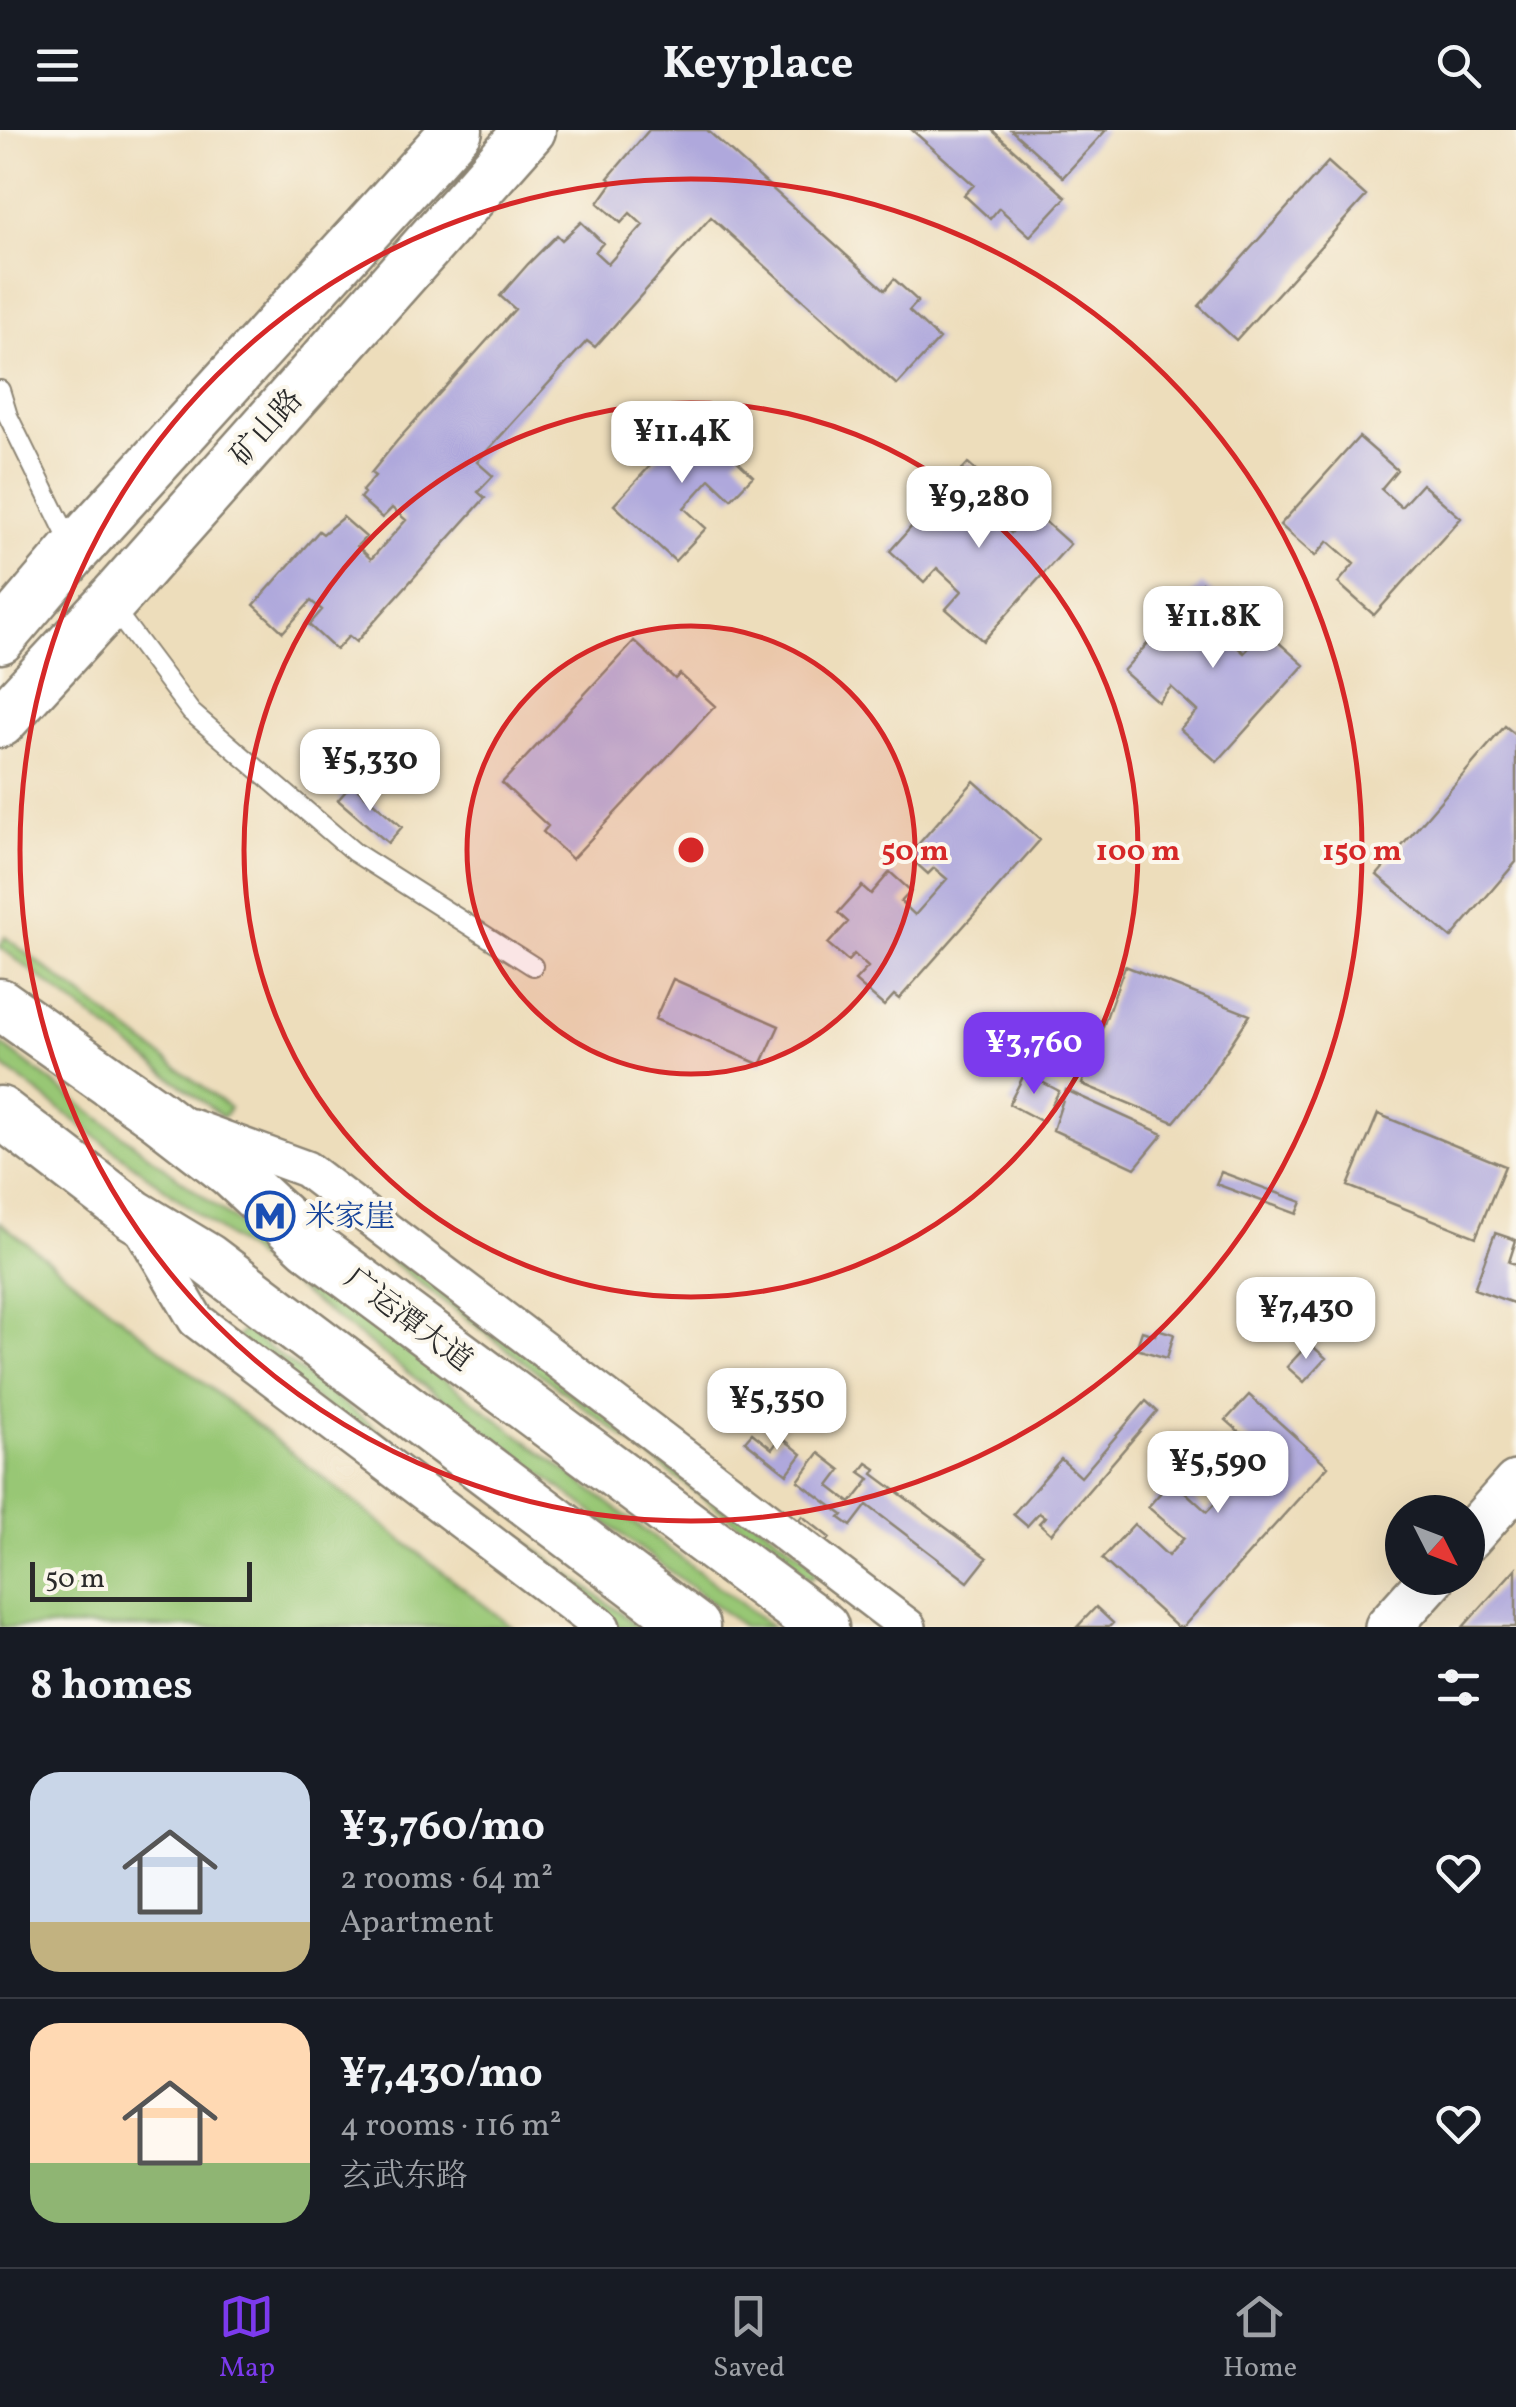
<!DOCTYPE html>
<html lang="en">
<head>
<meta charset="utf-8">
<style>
	:root { --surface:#171b24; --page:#20242c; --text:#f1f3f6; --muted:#9ea1a6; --line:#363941; --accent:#7c3aed }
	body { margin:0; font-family:Vollkorn,"Noto Serif SC",serif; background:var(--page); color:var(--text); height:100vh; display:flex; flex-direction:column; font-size:38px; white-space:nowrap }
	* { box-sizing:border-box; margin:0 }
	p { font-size:32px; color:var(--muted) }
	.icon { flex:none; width:55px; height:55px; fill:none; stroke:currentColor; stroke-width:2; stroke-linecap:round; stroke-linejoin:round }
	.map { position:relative; height:1497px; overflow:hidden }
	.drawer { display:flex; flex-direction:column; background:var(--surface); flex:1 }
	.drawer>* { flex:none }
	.needle { width:65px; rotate:132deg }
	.controls { position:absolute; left:1385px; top:1365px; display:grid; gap:20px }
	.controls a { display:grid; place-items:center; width:100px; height:100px; border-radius:50%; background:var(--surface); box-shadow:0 10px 40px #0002; font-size:50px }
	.scale { position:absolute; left:30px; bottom:25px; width:222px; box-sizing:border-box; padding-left:10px; border:5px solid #2b2b2b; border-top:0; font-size:28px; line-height:35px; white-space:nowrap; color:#2b2b2b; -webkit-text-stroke:8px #fbf7ec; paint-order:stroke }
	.price { position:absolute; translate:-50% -85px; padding:0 22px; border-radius:20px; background:#fff; color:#222; font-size:32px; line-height:65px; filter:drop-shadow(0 2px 5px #0008) }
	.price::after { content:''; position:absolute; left:50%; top:60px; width:30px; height:22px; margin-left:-15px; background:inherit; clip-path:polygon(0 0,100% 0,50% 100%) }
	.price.selected { background:var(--accent); color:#fff }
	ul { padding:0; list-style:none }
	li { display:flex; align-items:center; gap:30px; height:250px; padding:0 30px }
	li+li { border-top:2px solid var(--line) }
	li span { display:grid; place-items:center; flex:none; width:280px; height:200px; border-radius:30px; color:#555 }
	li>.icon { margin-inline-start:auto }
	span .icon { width:120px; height:120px; fill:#fffc; stroke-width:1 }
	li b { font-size:42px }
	h2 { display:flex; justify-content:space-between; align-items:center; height:120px; padding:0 30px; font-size:42px }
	header { display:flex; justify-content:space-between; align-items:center; height:130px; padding:0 30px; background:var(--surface); font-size:45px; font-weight:700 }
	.menu { display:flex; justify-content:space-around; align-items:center; height:140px; border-top:2px solid var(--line); background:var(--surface); font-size:28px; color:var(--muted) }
	.menu a { display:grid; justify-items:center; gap:5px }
	.menu .selected { color:var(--accent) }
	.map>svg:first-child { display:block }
	.green { fill:#98c775; stroke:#627950; stroke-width:2.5 }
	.building { fill:#afa8dc }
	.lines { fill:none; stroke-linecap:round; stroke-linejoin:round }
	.service-casing { stroke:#8c8473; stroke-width:22 }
	.minor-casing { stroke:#8c8473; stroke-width:40 }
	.tertiary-casing { stroke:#8c8473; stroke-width:50 }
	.secondary-casing { stroke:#8c8473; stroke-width:55 }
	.service { stroke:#fff; stroke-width:18 }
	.minor { stroke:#fff; stroke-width:35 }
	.tertiary { stroke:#fff; stroke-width:45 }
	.secondary { stroke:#fff; stroke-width:50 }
	.ring { fill:none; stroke:#d62828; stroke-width:5 }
	.labels { text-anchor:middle; stroke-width:8; stroke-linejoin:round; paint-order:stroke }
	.street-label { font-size:30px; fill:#2b2b2b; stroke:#fbf7ec }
	.transit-label { font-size:30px; fill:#164399; stroke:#fbf7ec; text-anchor:start }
	.centre { fill:#d62828; stroke:#fbf7ec; stroke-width:5 }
	.ring-label { font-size:30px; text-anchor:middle; font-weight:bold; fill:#d62828; stroke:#fbf7ec; stroke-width:8; stroke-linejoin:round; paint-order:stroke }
</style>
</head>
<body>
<header><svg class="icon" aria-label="menu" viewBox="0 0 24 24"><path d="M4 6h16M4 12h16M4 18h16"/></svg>Keyplace<svg class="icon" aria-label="search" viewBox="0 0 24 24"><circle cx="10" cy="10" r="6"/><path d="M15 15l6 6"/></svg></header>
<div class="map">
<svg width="1516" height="1497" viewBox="0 0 1516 1497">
	<rect width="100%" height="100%" fill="#fbf7ec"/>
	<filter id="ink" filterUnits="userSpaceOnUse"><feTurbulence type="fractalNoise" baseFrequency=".01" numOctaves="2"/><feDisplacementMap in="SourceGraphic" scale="20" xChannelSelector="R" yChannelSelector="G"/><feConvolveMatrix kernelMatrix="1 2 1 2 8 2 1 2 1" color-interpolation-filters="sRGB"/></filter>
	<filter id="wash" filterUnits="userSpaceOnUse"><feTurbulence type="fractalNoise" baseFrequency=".0048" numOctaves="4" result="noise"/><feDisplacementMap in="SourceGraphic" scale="40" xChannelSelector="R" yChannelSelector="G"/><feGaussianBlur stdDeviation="2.25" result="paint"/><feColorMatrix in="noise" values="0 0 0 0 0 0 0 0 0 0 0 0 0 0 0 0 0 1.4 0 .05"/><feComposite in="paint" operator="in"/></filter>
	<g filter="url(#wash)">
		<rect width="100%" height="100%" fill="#edddbb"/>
		<path class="green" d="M 5,807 L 230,978 L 223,987 L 0,817 Z
			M 0,913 L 772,1497 L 744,1497 L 0,934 Z
			M 338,1074 L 819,1438 L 811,1449 L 330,1085 Z
			M 0,1092 L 512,1497 L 0,1497 Z
			M 244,1199 L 639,1497 L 617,1497 L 236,1209 Z"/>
		<g id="blocks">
			<path class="building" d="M 649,0 L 707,0 L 885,160 L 894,149 L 918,171 L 909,181 L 939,209 L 897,255 L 711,87 L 595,217 L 587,211 L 477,332 L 493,346 L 478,362 L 485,368 L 356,512 L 349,506 L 336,520 L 309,495 L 322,480 L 311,471 L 283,502 L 254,475 L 319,401 L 323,404 L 343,387 L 366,407 L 357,416 L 371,429 L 406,390 L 392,378 L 382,388 L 360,368 L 364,363 L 362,361 L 375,346 L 371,343 L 397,311 L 515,179 L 500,166 L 528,134 L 557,105 L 562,110 L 581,92 L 603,113 L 595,122 L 608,134 L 643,95 L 630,83 L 621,93 L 598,73 L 613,52 L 608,48 Z
				M 912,0 L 992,0 L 1066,67 L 1030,106 L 999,78 L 990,89 L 964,65 L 974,55 Z
				M 1011,0 L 1106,0 L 1063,47 Z
				M 1328,32 L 1366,66 L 1236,210 L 1199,176 Z
				M 698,284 L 719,304 L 713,310 L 720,317 L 727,309 L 742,322 L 735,329 L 753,346 L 731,369 L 710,349 L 684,378 L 706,398 L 675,431 L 614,375 Z
				M 1359,307 L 1397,340 L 1381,359 L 1401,377 L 1422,354 L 1461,388 L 1374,485 L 1338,453 L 1354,434 L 1328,411 L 1315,426 L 1280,395 Z
				M 968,333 L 1005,367 L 990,385 L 1011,403 L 1032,380 L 1070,414 L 983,511 L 946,479 L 962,461 L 937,438 L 924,452 L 890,421 Z
				M 1202,453 L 1240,488 L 1224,505 L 1244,523 L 1265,500 L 1304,535 L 1217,632 L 1180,599 L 1197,581 L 1171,557 L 1158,572 L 1123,541 Z
				M 634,511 L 675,549 L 680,544 L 715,576 L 572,729 L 543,702 L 548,696 L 502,653 Z
				M 1505,596 L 1516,605 L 1516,732 L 1451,808 L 1377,745 Z
				M 974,651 L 1040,710 L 899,869 L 894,865 L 884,876 L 855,851 L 868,837 L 854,824 L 848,831 L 828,814 L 848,792 L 838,783 L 862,756 L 871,764 L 890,742 L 911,761 L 901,772 L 915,785 L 947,749 L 934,738 L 928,744 L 908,726 Z
				M 352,654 L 402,697 L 388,713 L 338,670 Z
				M 1125,836 L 1250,885 L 1201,959 L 1174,992 L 1082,954 Z
				M 673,849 L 779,896 L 761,935 L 655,889 Z
				M 1025,943 L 1059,961 L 1043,992 L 1009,974 Z
				M 1066,960 L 1163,1004 L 1135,1038 L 1053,1000 Z
				M 1378,984 L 1505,1036 L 1476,1107 L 1348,1056 Z
				M 1221,1042 L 1302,1072 L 1297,1084 L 1216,1054 Z
				M 1495,1103 L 1516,1110 L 1509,1132 L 1516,1134 L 1516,1174 L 1474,1159 Z
				M 1157,1199 L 1174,1204 L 1167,1228 L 1136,1219 L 1142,1201 L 1155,1205 Z
				M 1309,1213 L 1326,1228 L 1304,1252 L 1287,1237 Z
				M 1249,1265 L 1328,1336 L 1183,1497 L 1177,1497 L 1102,1429 L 1134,1394 L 1168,1426 L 1184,1408 L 1148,1377 L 1172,1350 L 1207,1382 L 1222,1366 L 1187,1334 L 1210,1308 L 1246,1340 L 1262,1322 L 1226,1290 Z
				M 1146,1271 L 1157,1281 L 1051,1404 L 1039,1393 L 1045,1387 L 1039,1383 L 1027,1396 L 1013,1384 L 1061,1329 L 1081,1347 Z
				M 752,1303 L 772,1319 L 781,1307 L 802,1324 L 787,1344 L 745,1311 Z
				M 819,1323 L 841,1340 L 829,1356 L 851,1373 L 870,1349 L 860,1342 L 867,1333 L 876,1339 L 873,1344 L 987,1428 L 968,1452 L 867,1375 L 851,1396 L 840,1388 L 843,1385 L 798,1351 Z
				M 802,1386 L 830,1408 L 818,1423 L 790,1401 Z
				M 1516,1438 L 1516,1497 L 1463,1497 Z
				M 1096,1477 L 1113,1493 L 1109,1497 L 1077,1497 Z"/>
		</g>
	</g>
	<g filter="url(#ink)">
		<use href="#blocks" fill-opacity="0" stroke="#8c8473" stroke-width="2.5"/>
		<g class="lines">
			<g class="service-casing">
				<path id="service" d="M 0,260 L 8,286 L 71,414
					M 113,478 L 191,582 L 354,722 L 533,836"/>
			</g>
			<g class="minor-casing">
				<path id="minor" d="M 191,997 L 306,1039 L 908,1497
					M 137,1090 L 196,1190 L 602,1497"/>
			</g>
			<g class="tertiary-casing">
				<path id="tertiary" d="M 1468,1408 L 1516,1354
					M 1388,1497 L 1432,1448"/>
			</g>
			<g class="secondary-casing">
				<path id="secondary" d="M 0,508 L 74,421 L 457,0
					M 0,592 L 110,473 L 530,0
					M 0,874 L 156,984 L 231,1042 L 310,1115 L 823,1497
					M 0,982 L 134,1085 L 207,1129 L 694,1497"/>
			</g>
			<use href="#service" class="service"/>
			<use href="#minor" class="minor"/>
			<use href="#tertiary" class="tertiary"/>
			<use href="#secondary" class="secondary"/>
		</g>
	</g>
	<circle cx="691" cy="720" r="224" fill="#d62828" fill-opacity=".12"/>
	<g class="ring">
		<circle cx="691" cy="720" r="224"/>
		<circle cx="691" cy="720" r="447"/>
		<circle cx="691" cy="720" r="671"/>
	</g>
	<defs>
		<g id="metro-ring" transform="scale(2.5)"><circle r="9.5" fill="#fbf7ec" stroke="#1a4fb4" stroke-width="1.5"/><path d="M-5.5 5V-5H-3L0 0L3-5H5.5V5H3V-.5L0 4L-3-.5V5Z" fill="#1a4fb4"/></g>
	</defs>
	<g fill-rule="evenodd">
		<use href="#metro-ring" x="270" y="1086"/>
	</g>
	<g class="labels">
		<g class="street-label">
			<text transform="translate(266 297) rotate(-48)" y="10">矿山路</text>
			<text transform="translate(409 1189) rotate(37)" y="10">广运潭大道</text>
		</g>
		<g class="transit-label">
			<text x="305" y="1096">米家崖</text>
		</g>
	</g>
	<circle cx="691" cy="720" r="15" class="centre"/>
	<g class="ring-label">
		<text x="915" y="730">50 m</text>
		<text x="1138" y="730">100 m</text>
		<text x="1362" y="730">150 m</text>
	</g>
</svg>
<div class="controls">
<a><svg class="needle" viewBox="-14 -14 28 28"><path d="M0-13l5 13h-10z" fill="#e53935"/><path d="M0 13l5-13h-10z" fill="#9ea1a6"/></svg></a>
</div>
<div class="scale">50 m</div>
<b class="price" style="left:682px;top:356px">¥11.4K</b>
<b class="price" style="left:979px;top:421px">¥9,280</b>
<b class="price" style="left:1213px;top:541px">¥11.8K</b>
<b class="price" style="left:370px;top:684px">¥5,330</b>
<b class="price selected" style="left:1034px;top:967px">¥3,760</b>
<b class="price" style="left:1306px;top:1232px">¥7,430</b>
<b class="price" style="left:777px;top:1323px">¥5,350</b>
<b class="price" style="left:1218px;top:1386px">¥5,590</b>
</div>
<section class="drawer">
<h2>8 homes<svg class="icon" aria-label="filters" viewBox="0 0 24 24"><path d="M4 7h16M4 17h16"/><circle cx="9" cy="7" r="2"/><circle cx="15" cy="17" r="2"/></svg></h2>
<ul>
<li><span style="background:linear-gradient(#c9d6e8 75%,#c2b280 0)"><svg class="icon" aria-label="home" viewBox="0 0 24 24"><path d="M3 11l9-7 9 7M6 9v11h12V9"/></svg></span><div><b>¥3,760/mo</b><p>2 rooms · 64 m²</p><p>Apartment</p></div><svg class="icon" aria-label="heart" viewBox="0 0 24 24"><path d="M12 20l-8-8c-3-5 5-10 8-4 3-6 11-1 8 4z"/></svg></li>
<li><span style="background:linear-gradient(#ffd9b3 70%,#8fb573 0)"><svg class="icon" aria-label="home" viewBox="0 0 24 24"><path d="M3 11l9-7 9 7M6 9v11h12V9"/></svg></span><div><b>¥7,430/mo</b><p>4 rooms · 116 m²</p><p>玄武东路</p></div><svg class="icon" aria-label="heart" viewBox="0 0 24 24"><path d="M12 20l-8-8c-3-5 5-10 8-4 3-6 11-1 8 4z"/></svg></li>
</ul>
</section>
<nav class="menu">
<a class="selected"><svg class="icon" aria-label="map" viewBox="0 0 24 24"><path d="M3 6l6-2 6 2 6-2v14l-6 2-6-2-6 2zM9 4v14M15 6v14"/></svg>Map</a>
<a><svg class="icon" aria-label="saved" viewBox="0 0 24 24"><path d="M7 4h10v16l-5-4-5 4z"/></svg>Saved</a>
<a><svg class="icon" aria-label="home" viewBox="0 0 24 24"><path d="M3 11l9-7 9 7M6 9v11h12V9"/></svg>Home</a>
</nav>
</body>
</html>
